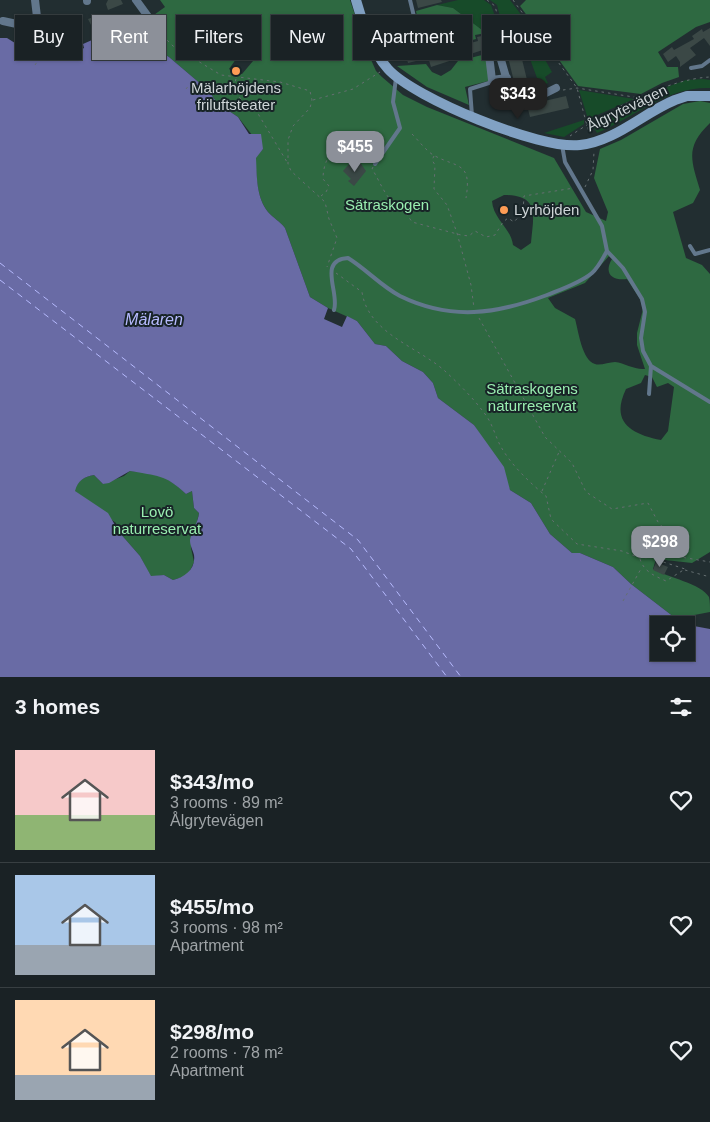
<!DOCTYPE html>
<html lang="en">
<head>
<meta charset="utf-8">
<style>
	:root { --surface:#1a2225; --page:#232a2d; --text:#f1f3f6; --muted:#9fa4a7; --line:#383f42; --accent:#8c9099 }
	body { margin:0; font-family:Helvetica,sans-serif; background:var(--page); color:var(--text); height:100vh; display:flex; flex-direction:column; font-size:19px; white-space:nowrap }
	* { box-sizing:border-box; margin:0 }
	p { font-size:16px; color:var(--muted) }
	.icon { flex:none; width:28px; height:28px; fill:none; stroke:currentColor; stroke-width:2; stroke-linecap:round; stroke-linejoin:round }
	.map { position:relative; height:677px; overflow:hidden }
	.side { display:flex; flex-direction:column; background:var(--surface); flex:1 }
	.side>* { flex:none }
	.top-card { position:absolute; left:15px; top:15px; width:680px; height:45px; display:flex; gap:10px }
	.fabs { position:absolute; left:650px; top:616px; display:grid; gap:10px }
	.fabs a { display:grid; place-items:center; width:45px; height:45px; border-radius:0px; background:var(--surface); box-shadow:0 1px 4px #0004,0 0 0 1px var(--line); font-size:25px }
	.price { position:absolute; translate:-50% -42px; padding:0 11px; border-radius:10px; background:var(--accent); color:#fff; font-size:16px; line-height:32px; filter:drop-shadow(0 1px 2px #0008) }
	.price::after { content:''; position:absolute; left:50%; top:30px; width:15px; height:11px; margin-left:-8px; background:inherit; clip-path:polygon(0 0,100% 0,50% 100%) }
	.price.current { background:#222; color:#fff }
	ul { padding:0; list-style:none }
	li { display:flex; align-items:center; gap:15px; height:125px; padding:0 15px }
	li+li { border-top:1px solid var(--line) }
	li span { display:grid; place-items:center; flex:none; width:140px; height:100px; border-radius:0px; color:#555 }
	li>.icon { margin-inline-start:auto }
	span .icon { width:60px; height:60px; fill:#fffc; stroke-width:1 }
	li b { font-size:21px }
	h2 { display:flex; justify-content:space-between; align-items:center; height:60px; padding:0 15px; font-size:21px }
	.tag { padding:0 18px; border-radius:0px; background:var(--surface); box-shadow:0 1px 4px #0004,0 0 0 1px var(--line); font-size:18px; line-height:45px }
	.tag.current { background:var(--accent); color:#fff }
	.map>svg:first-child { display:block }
	.green { fill:#174b29 }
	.forest { fill:#2e6941; fill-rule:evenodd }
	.water { fill:#696ba5; fill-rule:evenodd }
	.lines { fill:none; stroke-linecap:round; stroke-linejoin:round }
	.ferry { stroke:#b6bafe; stroke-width:1; stroke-dasharray:6 5; stroke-linecap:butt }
	.building { fill:#3b4846 }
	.path { stroke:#656f71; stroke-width:1; stroke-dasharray:2.5 4; stroke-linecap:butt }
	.lane { stroke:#62778c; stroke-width:4 }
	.street { stroke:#62778c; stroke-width:8 }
	.secondary { stroke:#81a1c3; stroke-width:10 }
	.poi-dot { fill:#fd9c55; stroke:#182427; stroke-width:2 }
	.labels { text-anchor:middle; stroke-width:4; stroke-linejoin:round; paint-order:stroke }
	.poi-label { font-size:15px; fill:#ced5d7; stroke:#182427 }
	.street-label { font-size:15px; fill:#ced5d7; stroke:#182427 }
	.park-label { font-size:15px; fill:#99eeb0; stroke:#182427 }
	.water-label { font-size:16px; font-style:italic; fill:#b6bafe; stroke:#182427 }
</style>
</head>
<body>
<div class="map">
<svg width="710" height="677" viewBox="0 0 710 677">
	<rect width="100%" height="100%" fill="#222e31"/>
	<path class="green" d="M 458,0 L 484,0 L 491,5 L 500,30 L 486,33 L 453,8 L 437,5 Z
		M 490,0 L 510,0 L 538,37 L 507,44 L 497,5 Z
		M 539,49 L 552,72 L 545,77 L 548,83 L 540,86 L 527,51 Z
		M 703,79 L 710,80 L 710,88 C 665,87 636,117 597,133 L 592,125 L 664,88 L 686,80 Z
		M 579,90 L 634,99 L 588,119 Z
		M 584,120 L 584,124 L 564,137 L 544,133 Z"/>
	<path class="forest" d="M 160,0 L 350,0 L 365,46 L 376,71 L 382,77 L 403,95 L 427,107 L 554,158 L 586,212 L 606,221 L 608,212 L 594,178 L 600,149 L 621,140 L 683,104 L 700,101 L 710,103 L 710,123 C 685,147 691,160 700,190 L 693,203 L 673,212 L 686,258 L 702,265 L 710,274 L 710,552 L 692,563 L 656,559 L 653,569 C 667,577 702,584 709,597 C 710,601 710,607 710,612 L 689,616 L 683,624 L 631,584 L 613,567 L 580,553 L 572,553 L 550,534 L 531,503 L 510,490 L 493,455 L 474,425 L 438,398 L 433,383 L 423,372 L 402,361 L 386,346 L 375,344 L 357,321 L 328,308 L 310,297 L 285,228 C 280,221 273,218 268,212 C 256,197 257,176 255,158 L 263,149 L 238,117 L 217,103 L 209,91 L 169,57 L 151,46 L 157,33 L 164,29 L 164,24 L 151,17 L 165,7 ZM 241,52 L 253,61 L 242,74 L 236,74 L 229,69 ZM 504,195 C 541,195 533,217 531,243 L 521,250 L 513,245 C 511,228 493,219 492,201 ZM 609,256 L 612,259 C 603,274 613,281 627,279 L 640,299 L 643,309 L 637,333 L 637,345 L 645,369 C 634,370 625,363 615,362 C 609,362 600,366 595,364 C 582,361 578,329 575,319 L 555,308 L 548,298 L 585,283 ZM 645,375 L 652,377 L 657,387 L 668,383 L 674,387 L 668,431 L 661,440 C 631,434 610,422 626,389 L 641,383 Z
		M 526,0 L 710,0 L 710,22 L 696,27 L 658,52 L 667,67 L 678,67 L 679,77 L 662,83 L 641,94 L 578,86 L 520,6 Z
		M 437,5 L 453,8 L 486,33 L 475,35 L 476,39 L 437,50 L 435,46 L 422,41 L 416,11 Z
		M 486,54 L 492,80 L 465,87 L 469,105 L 427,87 L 397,66 L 426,64 L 432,72 L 441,76 L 451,70 L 458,61 Z
		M 130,471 C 137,472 144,471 151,473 C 164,475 177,485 186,494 L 192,491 L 194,508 L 199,513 L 191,548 L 194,562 L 189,573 L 183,577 L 173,580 L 164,575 L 151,577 L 140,556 L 119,532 L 116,523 L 74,491 C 78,480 84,477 94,475 L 103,484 L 124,476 Z"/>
	<path class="water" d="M 101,36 L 106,39 L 115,38 L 124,46 L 144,50 L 151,46 L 169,57 L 209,91 L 217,103 L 238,117 L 249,134 L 261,134 L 263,149 L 256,158 C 257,176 256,197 268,212 C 273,218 280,221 285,228 L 310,297 L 328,308 L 324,319 L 342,327 L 347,316 L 357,321 L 375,344 L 386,346 L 402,361 L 423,372 L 433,383 L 438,398 L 474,425 L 504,467 L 510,490 L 531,503 L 550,534 L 572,553 L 580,553 L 613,567 L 631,584 L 683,624 L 710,629 L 710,677 L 0,677 L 0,38 L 7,38 L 42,60 L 74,48 L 80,50 L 84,48 L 83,44 ZM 130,471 C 157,476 165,474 186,494 L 192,491 L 194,508 L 199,513 C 198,523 192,530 190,540 C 190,546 193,550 194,555 C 196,569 185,577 173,580 L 164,575 L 151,576 L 140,556 L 119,532 L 108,513 L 75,491 C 78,480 84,477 94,475 L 103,484 L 109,483 ZM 659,625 L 686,625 L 686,652 L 659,652 Z"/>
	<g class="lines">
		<path class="ferry" d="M 0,263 L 358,540 L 461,677
			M 0,280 L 351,549 L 447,677"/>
	</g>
	<path class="building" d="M 108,0 L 121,0 L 123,4 L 108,10 L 106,4 Z
		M 416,0 L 441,0 L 442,2 L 418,8 Z
		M 102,14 L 105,22 L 92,27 L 88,19 Z
		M 138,19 L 141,31 L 128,34 L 125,22 Z
		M 408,20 L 420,60 L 408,63 L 396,23 Z
		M 710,28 L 710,46 L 704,38 L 690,48 L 696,55 L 680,67 L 680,62 L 676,56 L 668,62 L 663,54 L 672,47 L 674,50 L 694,39 L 692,36 L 702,29 L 703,32 Z
		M 26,32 L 40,33 L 39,45 L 25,43 Z
		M 53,32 L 65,32 L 65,43 L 54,43 Z
		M 500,32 L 501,44 L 431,67 L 428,57 L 448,52 L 447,49 L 478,41 L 477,37 Z
		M 519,47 L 530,92 L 517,94 L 507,53 L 511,49 Z
		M 566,96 L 569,108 L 530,117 L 527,105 Z
		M 359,161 L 366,171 L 354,186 L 348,181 L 351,179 L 343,171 L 350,163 L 354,166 Z
		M 656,562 L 668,567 L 664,575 L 653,570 Z"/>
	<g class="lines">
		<path class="path" d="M 487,0 L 495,6 L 504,41
			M 513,0 L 577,88 L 589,133
			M 158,31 L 173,46 L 221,75 L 280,82 L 310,91 L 312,100 L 310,108 L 293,126 L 288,140 L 288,164 L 291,171 L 325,202 L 329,219 L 337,238 L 327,267
			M 513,45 L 541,38
			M 81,50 L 82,54
			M 144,50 L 148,45 L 164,39
			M 124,60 L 125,46
			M 35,65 L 39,59
			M 236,79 L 234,85 L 239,97 L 257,112 L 287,162
			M 186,89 L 194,79
			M 563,90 L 577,88 L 640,98
			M 313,100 L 353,89 L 380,72
			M 412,134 C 419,141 427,152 435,156 C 458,168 472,162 466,198
			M 570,136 C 605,112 667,79 710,77
			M 434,156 L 432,160 L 435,165 L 434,189 L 447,205 L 457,233 L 471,285 L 474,308
			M 373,167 L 372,169 C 378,178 382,189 389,198 C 396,208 405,210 412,222 L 461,235 L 469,236 L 475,231 L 486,237 L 495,235 L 503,222 L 508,218 L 514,222 L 523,212 L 524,196 L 574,188
			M 585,187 L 593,170 L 594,152
			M 321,196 L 326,192 L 329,186 L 323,179 C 323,169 326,158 333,151 L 344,152 L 370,162
			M 336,273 L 362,292 C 368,334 419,347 446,372 C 459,384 474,399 485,414 C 492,423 495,435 500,445 C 510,464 530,483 546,496 L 551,519 L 577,544 L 622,551 L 640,558 L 675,556 L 710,562
			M 479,318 L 545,437 L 572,463 L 586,492 L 612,509 L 648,503 L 658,522 L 669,534 L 666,548
			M 542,491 L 559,452
			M 640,559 C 644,572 655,576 666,581 L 685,569 L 654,559
			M 685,570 L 710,577
			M 623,601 L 642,567"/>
		<path class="lane" d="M 410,0 L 423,54
			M 691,68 L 702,66 L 710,60
			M 472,116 L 470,89 L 492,82 L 492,80
			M 562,145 L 565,162 L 602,226 L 607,251 L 623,268 L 642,299 L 645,312 L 641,338 L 643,351 L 651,366 L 710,402
			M 375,164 L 400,128 L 393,102 L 396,78
			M 690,246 L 695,254 L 710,250
			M 334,310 C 340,293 317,260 348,258 C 366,269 381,286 400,296 C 451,321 497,314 547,295 C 562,289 580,283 592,273 C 598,268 603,258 607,251
			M 649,394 L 651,366"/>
		<path class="street" d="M 87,0 L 87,1
			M 136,0 L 155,26
			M 3,21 L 26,26 L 35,24 L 37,17 L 35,0
			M 506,47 L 499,53 L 489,55 L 492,80 L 507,78
			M 499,53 L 512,98 L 515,101 L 538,97 L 556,88"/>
		<path class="secondary" d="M 356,0 C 363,24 371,50 388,69 C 414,98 540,150 580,145 C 616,141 643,113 675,100 L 687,96 L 710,96"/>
	</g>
	<g class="poi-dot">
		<circle cx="236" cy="71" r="5"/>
		<circle cx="504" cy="210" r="5"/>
	</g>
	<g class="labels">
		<g class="poi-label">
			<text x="236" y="93">Mälarhöjdens<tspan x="236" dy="17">friluftsteater</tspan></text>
			<text x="514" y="215" text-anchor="start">Lyrhöjden</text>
		</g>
		<g class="street-label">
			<text transform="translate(627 108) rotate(-26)" y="5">Ålgrytevägen</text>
		</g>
		<g class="park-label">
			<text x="387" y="210">Sätraskogen</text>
			<text x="532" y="394">Sätraskogens<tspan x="532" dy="17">naturreservat</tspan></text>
			<text x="157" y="517">Lovö<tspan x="157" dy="17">naturreservat</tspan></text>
		</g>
		<g class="water-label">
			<text x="154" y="325">Mälaren</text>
		</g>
	</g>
</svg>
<div class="fabs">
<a><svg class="icon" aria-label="locate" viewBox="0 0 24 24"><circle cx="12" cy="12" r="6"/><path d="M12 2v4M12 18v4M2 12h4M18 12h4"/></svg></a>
</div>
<b class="price current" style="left:518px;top:120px">$343</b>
<b class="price" style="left:355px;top:173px">$455</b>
<b class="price" style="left:660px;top:568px">$298</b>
<div class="top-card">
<a class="tag">Buy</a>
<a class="tag current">Rent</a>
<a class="tag">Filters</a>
<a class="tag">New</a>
<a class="tag">Apartment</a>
<a class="tag">House</a>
</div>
</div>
<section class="side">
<h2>3 homes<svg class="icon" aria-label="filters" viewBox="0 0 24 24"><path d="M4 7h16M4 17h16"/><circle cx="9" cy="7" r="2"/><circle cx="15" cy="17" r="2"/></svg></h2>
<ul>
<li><span style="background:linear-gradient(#f6c9c9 65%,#8fb573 0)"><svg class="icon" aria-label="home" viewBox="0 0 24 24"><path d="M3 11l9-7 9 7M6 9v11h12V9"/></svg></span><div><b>$343/mo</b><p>3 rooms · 89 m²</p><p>Ålgrytevägen</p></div><svg class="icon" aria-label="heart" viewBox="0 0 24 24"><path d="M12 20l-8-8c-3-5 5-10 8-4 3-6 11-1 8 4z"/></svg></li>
<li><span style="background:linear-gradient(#a9c7e8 70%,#9aa5b1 0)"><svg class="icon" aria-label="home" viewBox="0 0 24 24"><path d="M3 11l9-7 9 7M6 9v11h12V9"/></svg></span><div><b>$455/mo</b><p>3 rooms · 98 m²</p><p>Apartment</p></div><svg class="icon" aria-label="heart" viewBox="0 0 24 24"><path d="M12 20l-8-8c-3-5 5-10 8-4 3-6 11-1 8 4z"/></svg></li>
<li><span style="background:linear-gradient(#ffd9b3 75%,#9aa5b1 0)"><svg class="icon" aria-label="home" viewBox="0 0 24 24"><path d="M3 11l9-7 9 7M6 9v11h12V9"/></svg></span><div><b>$298/mo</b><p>2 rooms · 78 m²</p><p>Apartment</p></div><svg class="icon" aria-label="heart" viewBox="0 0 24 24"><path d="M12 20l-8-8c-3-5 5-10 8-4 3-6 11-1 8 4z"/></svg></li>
</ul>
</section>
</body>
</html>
